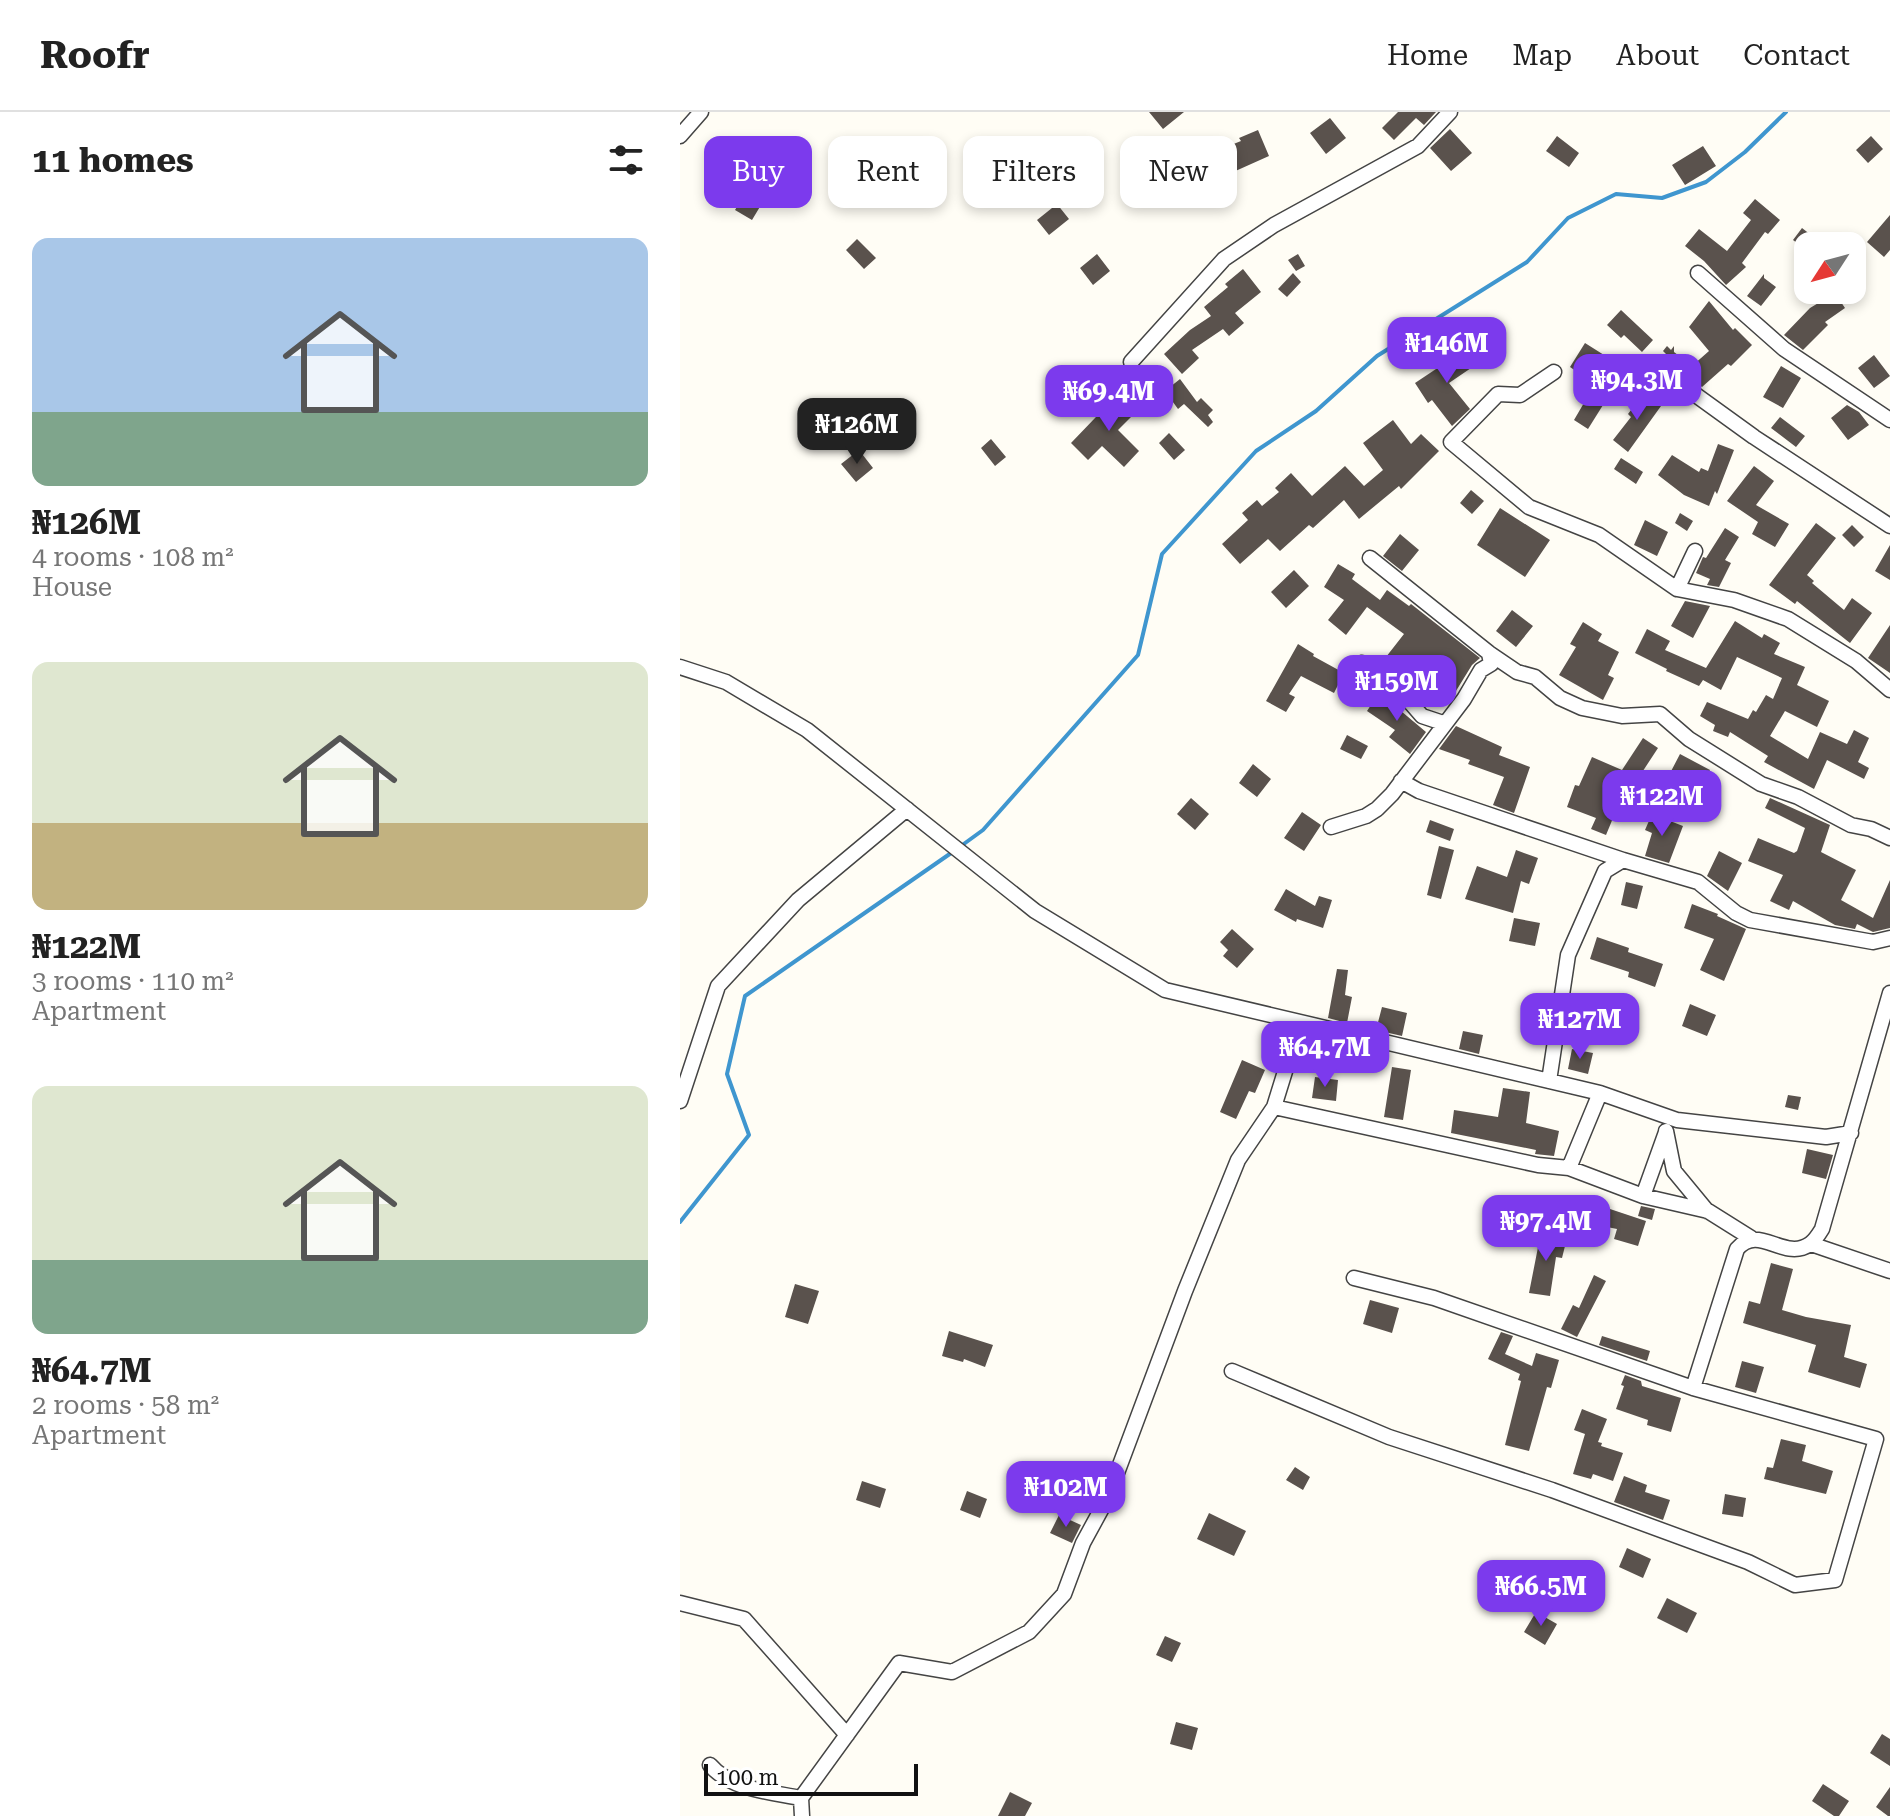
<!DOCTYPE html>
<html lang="en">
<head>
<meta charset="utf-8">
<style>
	:root { --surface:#fff; --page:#f6f6f6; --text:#222; --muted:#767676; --line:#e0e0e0; --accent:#7c3aed }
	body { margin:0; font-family:"Roboto Serif",serif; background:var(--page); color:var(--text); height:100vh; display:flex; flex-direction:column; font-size:30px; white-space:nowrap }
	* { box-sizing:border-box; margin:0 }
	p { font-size:26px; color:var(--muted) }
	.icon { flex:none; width:44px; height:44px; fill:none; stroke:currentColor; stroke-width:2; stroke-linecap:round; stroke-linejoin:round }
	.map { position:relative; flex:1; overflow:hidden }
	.panel { display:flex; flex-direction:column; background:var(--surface); width:680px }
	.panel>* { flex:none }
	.top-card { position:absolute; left:24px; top:24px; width:760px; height:72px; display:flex; gap:16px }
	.needle { width:52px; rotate:234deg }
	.tools { position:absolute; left:1114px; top:120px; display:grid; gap:16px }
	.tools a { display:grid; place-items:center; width:72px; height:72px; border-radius:16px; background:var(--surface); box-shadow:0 4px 12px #0003; font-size:40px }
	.scale { position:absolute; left:24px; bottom:20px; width:214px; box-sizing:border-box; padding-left:8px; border:4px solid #111; border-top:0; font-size:22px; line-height:28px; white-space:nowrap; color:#111; -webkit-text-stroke:6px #fff; paint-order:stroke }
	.price { position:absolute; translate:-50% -68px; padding:0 18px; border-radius:16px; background:var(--accent); color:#fff; font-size:26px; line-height:52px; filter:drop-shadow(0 2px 4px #0008) }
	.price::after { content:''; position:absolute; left:50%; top:48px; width:24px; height:18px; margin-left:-12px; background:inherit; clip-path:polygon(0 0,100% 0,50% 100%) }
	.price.selected { background:#222; color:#fff }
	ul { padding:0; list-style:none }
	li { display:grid; align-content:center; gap:16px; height:424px; padding:0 32px }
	li span { display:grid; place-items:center; height:248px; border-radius:16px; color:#555 }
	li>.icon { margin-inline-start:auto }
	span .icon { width:144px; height:144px; fill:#fffc; stroke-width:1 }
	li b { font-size:34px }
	h2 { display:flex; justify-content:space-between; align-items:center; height:96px; padding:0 32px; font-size:34px }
	.tag { padding:0 28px; border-radius:16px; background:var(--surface); box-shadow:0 4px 12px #0003; font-size:28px; line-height:72px }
	.tag.selected { background:var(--accent); color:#fff }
	header { display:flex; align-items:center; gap:48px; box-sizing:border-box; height:112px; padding:0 40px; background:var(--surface); border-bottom:2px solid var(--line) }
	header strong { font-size:38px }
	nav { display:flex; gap:44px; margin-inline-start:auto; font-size:28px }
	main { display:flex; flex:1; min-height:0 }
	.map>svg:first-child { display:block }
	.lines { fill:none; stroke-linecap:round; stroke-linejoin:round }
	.stream { stroke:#3f96cf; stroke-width:4 }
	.building { fill:#5a524d }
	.minor-casing { stroke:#444; stroke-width:17 }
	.minor { stroke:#fff; stroke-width:14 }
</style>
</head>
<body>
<header>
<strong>Roofr</strong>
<nav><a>Home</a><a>Map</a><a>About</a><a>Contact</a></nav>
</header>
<main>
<section class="panel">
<h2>11 homes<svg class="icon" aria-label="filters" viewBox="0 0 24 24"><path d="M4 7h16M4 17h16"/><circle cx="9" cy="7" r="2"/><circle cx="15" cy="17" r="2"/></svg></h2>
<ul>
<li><span style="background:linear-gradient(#a9c7e8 70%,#7fa58c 0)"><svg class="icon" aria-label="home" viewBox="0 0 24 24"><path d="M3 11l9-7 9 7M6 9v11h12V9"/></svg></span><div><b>₦126M</b><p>4 rooms · 108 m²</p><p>House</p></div></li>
<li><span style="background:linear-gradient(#dfe7d0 65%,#c2b280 0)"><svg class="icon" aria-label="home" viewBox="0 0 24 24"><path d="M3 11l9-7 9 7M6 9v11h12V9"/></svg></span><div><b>₦122M</b><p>3 rooms · 110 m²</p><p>Apartment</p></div></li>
<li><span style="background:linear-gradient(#dfe7d0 70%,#7fa58c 0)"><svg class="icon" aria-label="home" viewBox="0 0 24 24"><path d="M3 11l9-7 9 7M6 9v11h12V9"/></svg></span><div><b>₦64.7M</b><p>2 rooms · 58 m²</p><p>Apartment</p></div></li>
</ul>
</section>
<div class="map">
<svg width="1210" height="1704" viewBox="0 0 1210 1704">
	<rect width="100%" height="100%" fill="#fffdf5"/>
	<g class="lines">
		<path class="stream" d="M 281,734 L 303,718 L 458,543 L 482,442 L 576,339 L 636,299 L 697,244 L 847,150 L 888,106 L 936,82 L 982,86 L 1026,70 L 1065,40 L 1106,0
			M 0,1110 L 69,1023 L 47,962 L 65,884 L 274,739"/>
	</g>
	<path class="building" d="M 469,0 L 504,0 L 483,17 Z
		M 718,0 L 756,0 L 744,13 L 736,6 L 714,28 L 702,16 Z
		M 650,6 L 666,26 L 646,42 L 630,21 Z
		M 770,17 L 792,41 L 771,59 L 750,36 Z
		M 578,18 L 589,44 L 551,61 L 541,37 L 561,29 L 559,26 Z
		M 877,24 L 899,41 L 889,55 L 866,39 Z
		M 1191,24 L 1203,37 L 1188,51 L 1176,38 Z
		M 1023,34 L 1036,54 L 1005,73 L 992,53 Z
		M 529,58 L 541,73 L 526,85 L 514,70 Z
		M 67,78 L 84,88 L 72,108 L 55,98 Z
		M 1075,87 L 1100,108 L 1088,122 L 1085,120 L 1062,151 L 1066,155 L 1046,173 L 1024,149 L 1005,134 L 1019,117 L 1047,139 L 1071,108 L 1063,101 Z
		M 377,92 L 389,107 L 369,123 L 357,108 Z
		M 1210,103 L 1210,138 L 1204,145 L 1187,130 Z
		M 1122,116 L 1145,134 L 1121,134 L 1113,128 Z
		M 177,127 L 196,146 L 184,157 L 166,138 Z
		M 417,142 L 430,159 L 413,173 L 400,156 Z
		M 618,142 L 625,154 L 616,159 L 608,148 Z
		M 563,157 L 581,180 L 555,201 L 564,211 L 549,224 L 543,217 L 512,238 L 519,246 L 502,262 L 484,242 L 510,218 L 531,204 L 524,195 L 548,175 L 545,172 Z
		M 613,161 L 621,170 L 607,185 L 598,177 Z
		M 1084,162 L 1084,166 L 1096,175 L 1081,194 L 1067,184 Z
		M 1155,181 L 1165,196 L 1145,210 L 1148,213 L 1123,238 L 1104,223 L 1130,196 Z
		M 1029,189 L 1053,218 L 1055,216 L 1072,233 L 1051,254 L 1048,252 L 1022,275 L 998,256 L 992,263 L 979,253 L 987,243 L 983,239 L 987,234 L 991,238 L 994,234 L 994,240 L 1012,254 L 1029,239 L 1009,215 Z
		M 941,198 L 973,228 L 962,240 L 944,223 L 941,226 L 927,213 Z
		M 905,231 L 924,243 L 908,267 L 890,255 Z
		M 780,233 L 794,254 L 769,271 L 790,297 L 772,314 L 752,288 L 748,291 L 735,271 L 762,253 L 758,247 Z
		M 1194,243 L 1210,264 L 1194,276 L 1178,256 Z
		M 1101,254 L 1121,266 L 1103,296 L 1083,285 Z
		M 500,267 L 517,290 L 521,286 L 533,298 L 528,303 L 533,310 L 528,315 L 504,292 L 498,297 L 485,279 Z
		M 439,281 L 457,299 L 438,318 L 459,339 L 444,355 L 422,334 L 408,348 L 391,331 Z
		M 964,281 L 981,294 L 948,340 L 933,328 L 951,305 L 948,302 Z
		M 908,284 L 923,293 L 908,317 L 894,308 Z
		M 1167,293 L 1179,300 L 1189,313 L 1168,328 L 1151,306 Z
		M 1100,305 L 1125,324 L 1116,335 L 1091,316 Z
		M 713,308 L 731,332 L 741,322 L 759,339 L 721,377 L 719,374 L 679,407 L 664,388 L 633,416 L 629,413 L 600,439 L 588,427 L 560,452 L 542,432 L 568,408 L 562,401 L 577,388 L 582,394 L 599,380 L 595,376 L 611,361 L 632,384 L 665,354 L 684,374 L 703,358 L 683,331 Z
		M 489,321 L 505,338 L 494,348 L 479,331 Z
		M 311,327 L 326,345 L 315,354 L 301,336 Z
		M 1038,332 L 1054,338 L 1037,382 L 1035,379 L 1029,394 L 1004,383 L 978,363 L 992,343 L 1019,360 L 1021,356 L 1028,359 Z
		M 179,338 L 193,356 L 176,370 L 161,352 Z
		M 941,346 L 963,360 L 956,372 L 934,357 Z
		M 1074,354 L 1094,369 L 1076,393 L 1109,412 L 1095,435 L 1072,422 L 1078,410 L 1047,389 Z
		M 791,378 L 804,389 L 792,402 L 780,391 Z
		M 820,396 L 870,428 L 845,465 L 797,433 Z
		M 1000,401 L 1013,409 L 1007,419 L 995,411 Z
		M 965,408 L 988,420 L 977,444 L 954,433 Z
		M 1136,411 L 1156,426 L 1127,463 L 1134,469 L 1132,471 L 1164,498 L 1172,486 L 1192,501 L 1170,531 L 1117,489 L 1115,492 L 1089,473 Z
		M 1172,413 L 1184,425 L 1174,435 L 1162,423 Z
		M 1045,416 L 1059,425 L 1045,448 L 1051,451 L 1039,475 L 1027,473 L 1030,467 L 1016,461 L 1023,445 L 1026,446 Z
		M 720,422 L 739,438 L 722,459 L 703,444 Z
		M 1210,433 L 1210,468 L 1195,459 Z
		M 658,452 L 675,462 L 672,467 L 700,488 L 707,478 L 729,494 L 731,492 L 800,546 L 792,553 L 771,587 L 754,572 L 744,583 L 728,568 L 730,565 L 706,545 L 724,522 L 687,495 L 666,523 L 648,508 L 664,488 L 644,475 Z
		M 614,458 L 629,474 L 606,496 L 591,480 Z
		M 1005,489 L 1030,494 L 1013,526 L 991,514 Z
		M 832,498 L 853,514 L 836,535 L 816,519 Z
		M 1055,509 L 1082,526 L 1084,522 L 1100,531 L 1094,542 L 1125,555 L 1117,573 L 1149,589 L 1137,615 L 1105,599 L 1090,624 L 1128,647 L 1140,620 L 1167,632 L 1174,618 L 1189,626 L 1178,650 L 1189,656 L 1184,667 L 1147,648 L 1134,677 L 1084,650 L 1088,644 L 1050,620 L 1048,625 L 1033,619 L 1035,613 L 1020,604 L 1027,590 L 1068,607 L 1073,598 L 1076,600 L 1086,583 L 1093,587 L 1102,566 L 1057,545 L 1041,578 L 1023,568 L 1019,574 L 986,559 L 987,557 L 955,541 L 967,517 L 990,529 L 985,538 L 1026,556 Z
		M 903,510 L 922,522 L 918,529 L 939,540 L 928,563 L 934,566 L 923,588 L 879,563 L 896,535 L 890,532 Z
		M 1210,513 L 1210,561 L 1188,546 Z
		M 618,532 L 634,542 L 633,544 L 664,561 L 654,581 L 621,564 L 609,582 L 615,585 L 606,600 L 586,589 Z
		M 699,581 L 722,597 L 721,599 L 746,620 L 730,642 L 709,625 L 715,618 L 687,599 Z
		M 776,614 L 822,635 L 819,643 L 850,655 L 834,701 L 813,693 L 824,665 L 788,652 L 790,648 L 759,637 Z
		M 667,623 L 688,634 L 681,647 L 660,637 Z
		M 963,626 L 978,636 L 957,668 L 974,675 L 967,692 L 943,682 L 926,723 L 911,717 L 916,706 L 887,695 L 895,673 L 899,674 L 912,645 L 942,658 Z
		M 1000,642 L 1030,658 L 1017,683 L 987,667 Z
		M 573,652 L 591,667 L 577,685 L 559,671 Z
		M 511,686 L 529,702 L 515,718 L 497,702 Z
		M 1090,686 L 1150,713 L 1141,740 L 1176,758 L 1161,788 L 1193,806 L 1210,768 L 1210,816 L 1193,820 L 1177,812 L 1175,817 L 1155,813 L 1113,789 L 1109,798 L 1090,789 L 1103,763 L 1068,749 L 1078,726 L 1114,741 L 1117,739 L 1125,716 L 1085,696 Z
		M 622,700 L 641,713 L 624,739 L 604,726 Z
		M 972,702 L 1003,714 L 989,751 L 965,744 L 972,721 L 965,718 Z
		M 750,708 L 774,717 L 770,729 L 746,720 Z
		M 759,734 L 774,738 L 761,787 L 747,783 Z
		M 836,738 L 858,746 L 849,772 L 841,769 L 833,801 L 785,787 L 797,754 L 827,765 Z
		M 1039,739 L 1062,751 L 1048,779 L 1027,764 Z
		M 946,770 L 963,774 L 957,797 L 941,793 Z
		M 606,777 L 635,794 L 639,784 L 652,788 L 643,816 L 617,807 L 616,810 L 594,798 Z
		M 1012,792 L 1038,802 L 1037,804 L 1066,817 L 1044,869 L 1020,858 L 1034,827 L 1004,816 Z
		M 834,806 L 860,811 L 855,834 L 829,829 Z
		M 552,817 L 574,837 L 557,856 L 543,844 L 548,838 L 540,830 Z
		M 917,825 L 949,836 L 948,840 L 983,852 L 975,875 L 948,865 L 949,860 L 910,847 Z
		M 657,857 L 668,858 L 665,883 L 672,885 L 667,911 L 648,906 Z
		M 1010,892 L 1036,903 L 1027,924 L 1002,914 Z
		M 702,895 L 727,901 L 722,924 L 696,918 Z
		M 852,899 L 869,903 L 866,914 L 862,913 L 860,920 L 848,917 Z
		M 783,919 L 803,923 L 799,942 L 779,937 Z
		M 892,937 L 913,941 L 908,962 L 888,957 Z
		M 562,948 L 585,958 L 575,981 L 569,979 L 556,1007 L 540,1000 Z
		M 712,955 L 731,958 L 723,1008 L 704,1005 Z
		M 635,965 L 658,968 L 656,989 L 632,986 Z
		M 823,976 L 850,980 L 846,1011 L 879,1019 L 874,1044 L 855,1042 L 856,1038 L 771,1021 L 774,998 L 818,1005 Z
		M 1108,983 L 1121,985 L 1118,998 L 1105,995 Z
		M 1127,1037 L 1153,1043 L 1146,1067 L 1122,1061 Z
		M 906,1088 L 927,1093 L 927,1096 L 966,1109 L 958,1134 L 934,1127 L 937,1117 L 902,1110 Z
		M 961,1094 L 975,1097 L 972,1108 L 958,1104 Z
		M 861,1120 L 887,1126 L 882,1146 L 876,1145 L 870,1184 L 849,1181 Z
		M 1091,1151 L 1113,1157 L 1102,1198 L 1126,1205 L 1171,1213 L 1164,1245 L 1187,1252 L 1180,1276 L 1128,1260 L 1136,1233 L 1063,1211 L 1069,1189 L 1080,1192 Z
		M 914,1163 L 926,1169 L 897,1225 L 881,1217 L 893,1193 L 899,1196 Z
		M 115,1172 L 139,1179 L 128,1212 L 105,1205 Z
		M 690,1188 L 719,1196 L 712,1221 L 683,1212 Z
		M 269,1219 L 313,1233 L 305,1255 L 284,1247 L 283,1250 L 262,1244 Z
		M 821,1220 L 833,1224 L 825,1242 L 852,1254 L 856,1241 L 879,1248 L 871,1276 L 867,1275 L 849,1339 L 825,1333 L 841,1269 L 838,1268 L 840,1262 L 808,1247 Z
		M 922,1224 L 970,1239 L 967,1249 L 919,1233 Z
		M 1062,1249 L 1084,1255 L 1076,1281 L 1055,1275 Z
		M 945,1263 L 961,1269 L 962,1274 L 1001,1286 L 991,1320 L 967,1313 L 968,1308 L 936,1297 L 944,1274 L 941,1273 Z
		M 902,1297 L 927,1307 L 918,1330 L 922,1331 L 921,1334 L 943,1341 L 933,1369 L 913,1362 L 911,1367 L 893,1362 L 905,1322 L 894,1318 Z
		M 1101,1327 L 1126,1333 L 1122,1349 L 1153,1359 L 1146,1382 L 1084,1367 L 1087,1355 L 1093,1356 Z
		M 615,1355 L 630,1365 L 623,1378 L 606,1368 Z
		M 944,1364 L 967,1373 L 965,1380 L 990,1388 L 983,1408 L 934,1390 Z
		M 182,1369 L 206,1377 L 200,1396 L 176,1388 Z
		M 287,1379 L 307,1387 L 300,1406 L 280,1398 Z
		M 1045,1382 L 1066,1386 L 1063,1405 L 1042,1402 Z
		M 529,1401 L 566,1419 L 554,1444 L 517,1427 Z
		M 379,1403 L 401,1413 L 392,1431 L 370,1421 Z
		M 947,1436 L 971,1447 L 963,1466 L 939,1455 Z
		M 987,1486 L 1017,1501 L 1007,1521 L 977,1506 Z
		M 856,1500 L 877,1512 L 865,1533 L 844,1520 Z
		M 485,1524 L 501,1531 L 492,1550 L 476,1543 Z
		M 496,1610 L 518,1616 L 512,1638 L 490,1632 Z
		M 1202,1622 L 1210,1627 L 1210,1654 L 1190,1641 Z
		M 1143,1672 L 1169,1689 L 1159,1704 L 1154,1704 L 1132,1689 Z
		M 1210,1675 L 1210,1704 L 1208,1704 L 1196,1695 Z
		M 330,1680 L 352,1691 L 345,1704 L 318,1704 Z"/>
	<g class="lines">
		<g class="minor-casing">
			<path id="minor" d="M 0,24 L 21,0
				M 1018,161 L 1104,237 L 1210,308
				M 451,250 L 544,147 L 594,113 L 738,34 L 770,0
				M 874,260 L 840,283 L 818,282 L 771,330 L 849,395 L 919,423 L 997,477 L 1054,488 L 1108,507 L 1176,549 L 1210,578
				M 1002,273 L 1074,325 L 1210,414
				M 690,446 L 809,541
				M 997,477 L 1015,439
				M 682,551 L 722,581 L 742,604 L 763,611
				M 0,555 L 46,570 L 127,618 L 355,799 L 485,878 L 920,981 L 997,1008 L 1146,1025 L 1171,1021
				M 721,669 L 739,679 L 943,748
				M 651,715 L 686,704 L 697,697 L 712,682 L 784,587 L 801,558 L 811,552 L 809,541 L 837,560 L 855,565 L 880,586 L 902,596 L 942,604 L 980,602 L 1009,627 L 1081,672 L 1118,685 L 1171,713 L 1191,717 L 1210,726
				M 869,969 L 888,843 L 925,759 L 943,748 L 1018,770 L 1056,801 L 1070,808 L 1193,830 L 1210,826
				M 0,989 L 38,874 L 118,788 L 227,697
				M 594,995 L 858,1053 L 889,1056 L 963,1084 L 1028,1099 L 1071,1126
				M 986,1019 L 994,1059 L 1027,1099
				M 889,1056 L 920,981
				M 963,1084 L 986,1020
				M 1131,1132 L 1210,1159
				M 552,1259 L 709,1325 L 872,1378 L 1068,1450 L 1115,1473 L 1155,1468 L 1196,1327 L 1013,1276 L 754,1186 L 674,1166
				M 1013,1276 L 1057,1137 C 1079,1111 1104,1150 1130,1132 C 1134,1129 1139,1122 1142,1117 L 1210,881
				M 0,1491 L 64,1507 L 167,1623
				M 30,1653 C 51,1678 91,1680 121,1686 L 219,1551 L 272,1560 L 349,1520 L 384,1482 L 403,1431 L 428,1385 L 505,1179 L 558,1048 L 594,995 L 607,953 L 642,916
				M 121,1686 L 122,1704"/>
		</g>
		<use href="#minor" class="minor"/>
	</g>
</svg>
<div class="tools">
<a><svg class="needle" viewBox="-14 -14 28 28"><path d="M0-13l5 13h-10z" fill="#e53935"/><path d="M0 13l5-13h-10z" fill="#767676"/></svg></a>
</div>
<div class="scale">100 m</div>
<b class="price" style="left:767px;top:273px">₦146M</b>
<b class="price" style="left:957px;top:310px">₦94.3M</b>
<b class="price" style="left:429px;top:321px">₦69.4M</b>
<b class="price selected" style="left:177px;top:354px">₦126M</b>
<b class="price" style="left:717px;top:611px">₦159M</b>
<b class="price" style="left:982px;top:726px">₦122M</b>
<b class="price" style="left:900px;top:949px">₦127M</b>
<b class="price" style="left:645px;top:977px">₦64.7M</b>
<b class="price" style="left:866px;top:1151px">₦97.4M</b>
<b class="price" style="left:386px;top:1417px">₦102M</b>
<b class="price" style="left:861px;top:1516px">₦66.5M</b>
<div class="top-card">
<a class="tag selected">Buy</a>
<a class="tag">Rent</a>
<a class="tag">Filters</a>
<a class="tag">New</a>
</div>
</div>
</main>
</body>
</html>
